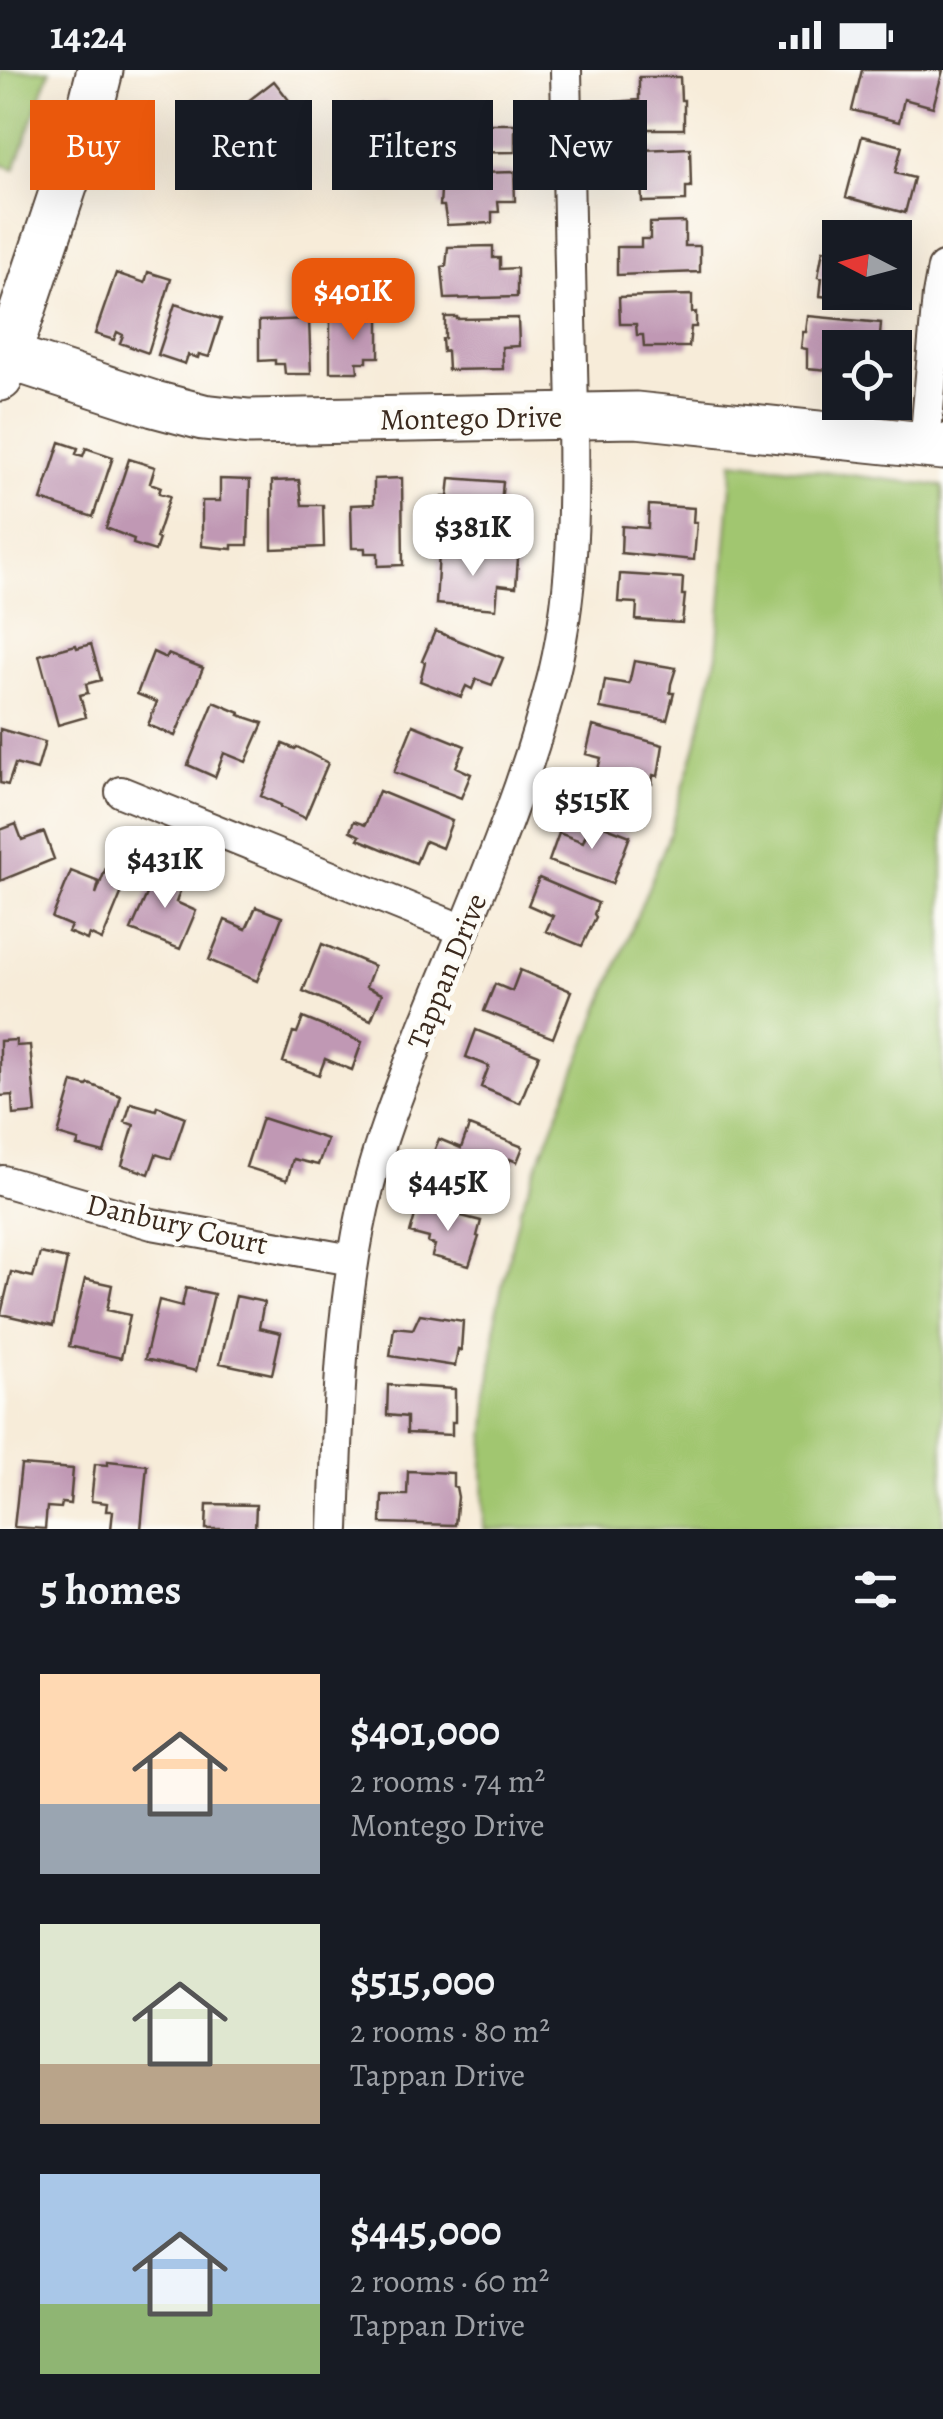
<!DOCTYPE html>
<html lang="en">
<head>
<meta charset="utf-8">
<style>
	:root { --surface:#171b24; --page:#20242c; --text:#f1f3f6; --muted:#9ea1a6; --accent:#ea580c }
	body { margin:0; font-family:Alegreya,serif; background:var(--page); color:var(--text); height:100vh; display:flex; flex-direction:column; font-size:38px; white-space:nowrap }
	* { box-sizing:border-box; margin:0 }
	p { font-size:32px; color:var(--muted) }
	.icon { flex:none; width:55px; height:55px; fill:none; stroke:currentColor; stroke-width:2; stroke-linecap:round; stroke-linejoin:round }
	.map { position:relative; height:1459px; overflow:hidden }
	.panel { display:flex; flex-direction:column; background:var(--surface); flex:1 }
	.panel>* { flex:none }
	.hud { position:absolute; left:30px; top:30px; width:885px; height:90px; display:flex; gap:20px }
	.needle { width:65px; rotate:276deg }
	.controls { position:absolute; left:822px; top:150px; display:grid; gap:20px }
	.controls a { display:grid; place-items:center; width:90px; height:90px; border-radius:0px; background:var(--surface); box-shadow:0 10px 40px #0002; font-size:50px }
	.price { position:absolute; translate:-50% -85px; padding:0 22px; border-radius:20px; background:#fff; color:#222; font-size:32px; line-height:65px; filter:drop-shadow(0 2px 5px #0008) }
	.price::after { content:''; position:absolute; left:50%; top:60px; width:30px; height:22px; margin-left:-15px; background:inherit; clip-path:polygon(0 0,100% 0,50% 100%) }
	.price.active { background:var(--accent); color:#fff }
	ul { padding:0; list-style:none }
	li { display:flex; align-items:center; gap:30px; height:250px; padding:0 40px }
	li span { display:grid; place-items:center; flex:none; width:280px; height:200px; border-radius:0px; color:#555 }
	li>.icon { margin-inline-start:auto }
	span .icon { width:120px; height:120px; fill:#fffc; stroke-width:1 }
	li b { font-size:42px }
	h2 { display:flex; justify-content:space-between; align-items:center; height:120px; padding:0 40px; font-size:42px }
	.pill { padding:0 35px; border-radius:0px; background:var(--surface); box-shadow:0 10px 40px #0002; font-size:35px; line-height:90px }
	.pill.active { background:var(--accent); color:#fff }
	.status { display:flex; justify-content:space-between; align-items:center; height:70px; padding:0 50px; background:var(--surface); direction:ltr }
	.status svg { height:28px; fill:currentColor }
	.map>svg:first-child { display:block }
	.green { fill:#a1c670; stroke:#6e7847; stroke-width:2.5 }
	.building { fill:#c098b4 }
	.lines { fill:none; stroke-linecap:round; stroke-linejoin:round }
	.street-casing { stroke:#57473a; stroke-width:34 }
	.secondary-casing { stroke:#57473a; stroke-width:49 }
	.street { stroke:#fff; stroke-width:30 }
	.secondary { stroke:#fff; stroke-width:45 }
	.labels { text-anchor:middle; stroke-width:9; stroke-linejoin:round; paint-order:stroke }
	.street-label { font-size:30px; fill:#3b2a1e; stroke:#fdfcf7 }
</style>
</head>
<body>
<div class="status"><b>14:24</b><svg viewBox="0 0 49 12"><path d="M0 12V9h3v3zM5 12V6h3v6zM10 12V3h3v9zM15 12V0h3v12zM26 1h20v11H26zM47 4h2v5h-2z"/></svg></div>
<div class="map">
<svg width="943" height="1459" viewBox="0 0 943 1459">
	<rect width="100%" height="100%" fill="#fdfcf7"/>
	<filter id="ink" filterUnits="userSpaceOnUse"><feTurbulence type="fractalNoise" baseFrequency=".01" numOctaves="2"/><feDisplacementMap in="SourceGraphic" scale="20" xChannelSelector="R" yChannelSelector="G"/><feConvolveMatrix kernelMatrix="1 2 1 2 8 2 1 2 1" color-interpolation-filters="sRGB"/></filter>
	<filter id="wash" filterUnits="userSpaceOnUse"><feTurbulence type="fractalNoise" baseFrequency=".0048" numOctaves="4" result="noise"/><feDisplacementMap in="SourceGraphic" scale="40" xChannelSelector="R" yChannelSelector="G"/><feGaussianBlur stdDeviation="2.25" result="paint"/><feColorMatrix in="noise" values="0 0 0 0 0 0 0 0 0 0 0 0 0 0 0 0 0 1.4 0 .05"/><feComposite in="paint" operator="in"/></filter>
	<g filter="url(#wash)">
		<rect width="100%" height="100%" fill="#f7ecd9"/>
		<path class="green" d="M 0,0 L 50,0 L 15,99 L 0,94 Z
			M 733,391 L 943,416 L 943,1459 L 484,1459 L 483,1392 L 497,1239 L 520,1139 L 668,768 L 696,675 L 717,584 Z"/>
		<g id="blocks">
			<path class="building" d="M 862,0 L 943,0 L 933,37 L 904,29 L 899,52 L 852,40 Z
				M 639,7 L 680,7 L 681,30 L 684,30 L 684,59 L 614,59 L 614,32 L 639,30 Z
				M 274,11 L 292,34 L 273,49 L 287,67 L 251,95 L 242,83 L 239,86 L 238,84 L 224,95 L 206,72 L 220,61 L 216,56 Z
				M 488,31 L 489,54 L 515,54 L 515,82 L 447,83 L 446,32 Z
				M 388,33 L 390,101 L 338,102 L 338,59 L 360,59 L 362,34 Z
				M 862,66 L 902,76 L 895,103 L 914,108 L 905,143 L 846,127 Z
				M 690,78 L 691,117 L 686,117 L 686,131 L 642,132 L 641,109 L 617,110 L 616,81 Z
				M 514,102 L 515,131 L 498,131 L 499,142 L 492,142 L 492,153 L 447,155 L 444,136 L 440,136 L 442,104 Z
				M 685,152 L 685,176 L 700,176 L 700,202 L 617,205 L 617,177 L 641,177 L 641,169 L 650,169 L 650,153 Z
				M 493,176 L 493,188 L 500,188 L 500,199 L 517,198 L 517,227 L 445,229 L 442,197 L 446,196 L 448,177 Z
				M 823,180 L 840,182 L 840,222 L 885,222 L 884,232 L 820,226 L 822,208 L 818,207 Z
				M 148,202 L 171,209 L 148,283 L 120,273 L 123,265 L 117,262 L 114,270 L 95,264 L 116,203 L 145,213 Z
				M 692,225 L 692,243 L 696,242 L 696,257 L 691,257 L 689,277 L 644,277 L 643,265 L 637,265 L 636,254 L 620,254 L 619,227 Z
				M 175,234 L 221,249 L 209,287 L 199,284 L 198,288 L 188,285 L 185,294 L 158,285 Z
				M 808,246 L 881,253 L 879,278 L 840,278 L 840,301 L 807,298 L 807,279 L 801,278 L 803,262 L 806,262 Z
				M 445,247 L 457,247 L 457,249 L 518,248 L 519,276 L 502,277 L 503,299 L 448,300 L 447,281 L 443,282 L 442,269 L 445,268 Z
				M 330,248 L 379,248 L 379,287 L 367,287 L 367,292 L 357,292 L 358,302 L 330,302 Z
				M 309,249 L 311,304 L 285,304 L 284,294 L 275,294 L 275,290 L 259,291 L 259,251 Z
				M 60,372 L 78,378 L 76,384 L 83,386 L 86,378 L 113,387 L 93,447 L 41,430 Z
				M 129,389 L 155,397 L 150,413 L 161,417 L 159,423 L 170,426 L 156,468 L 159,469 L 155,481 L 133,474 L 134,469 L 106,458 Z
				M 402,408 L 403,495 L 378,496 L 378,483 L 365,483 L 365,478 L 352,478 L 351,435 L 374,434 L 374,409 Z
				M 450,408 L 503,412 L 501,434 L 517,435 L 515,464 L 443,458 L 443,427 L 448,427 Z
				M 220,409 L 250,410 L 248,475 L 232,475 L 232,479 L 202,476 L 202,431 L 220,431 Z
				M 299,410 L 302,435 L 323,435 L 324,477 L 272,479 L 272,411 Z
				M 649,435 L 694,438 L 693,452 L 697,452 L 694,490 L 621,483 L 622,456 L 648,458 Z
				M 439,482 L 518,488 L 516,517 L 498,515 L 496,539 L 436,534 Z
				M 620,504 L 683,508 L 682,525 L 685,525 L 682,553 L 636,550 L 637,533 L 618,532 Z
				M 435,561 L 503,588 L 492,615 L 476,609 L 472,619 L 466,616 L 461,627 L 420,611 L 425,592 L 422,591 Z
				M 91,574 L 101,610 L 86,614 L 88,623 L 80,625 L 86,647 L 58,655 L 39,585 L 76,575 L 77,578 Z
				M 153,582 L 166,588 L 168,584 L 203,598 L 175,666 L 148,655 L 157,632 L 137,624 Z
				M 634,591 L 676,598 L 671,614 L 670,623 L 674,623 L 667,650 L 600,638 L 605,610 L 629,614 Z
				M 214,632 L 240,643 L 239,645 L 263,653 L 246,692 L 224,683 L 215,707 L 188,695 Z
				M 413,655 L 465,676 L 456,697 L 471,704 L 461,728 L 394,702 Z
				M 593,656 L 663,675 L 658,706 L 653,705 L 652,714 L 648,713 L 645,724 L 595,710 L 601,688 L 586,684 Z
				M 0,659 L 45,672 L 37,700 L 15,694 L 8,715 L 0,713 Z
				M 283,674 L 295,679 L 297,677 L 328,693 L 305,748 L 280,737 L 281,735 L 261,726 Z
				M 379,721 L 452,751 L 442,778 L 425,771 L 416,793 L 358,769 L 360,766 L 350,761 L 354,751 L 365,755 Z
				M 591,751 L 630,766 L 612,814 L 549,791 L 559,763 L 583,772 Z
				M 16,754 L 22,770 L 44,762 L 54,789 L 0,811 L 0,760 Z
				M 159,797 L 185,808 L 176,832 L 196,841 L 180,879 L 131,860 Z
				M 106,798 L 128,807 L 102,870 L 89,864 L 87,870 L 68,862 L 71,856 L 52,848 L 71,801 L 99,812 L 96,824 Z
				M 539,808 L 598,833 L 594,844 L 596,847 L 582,876 L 546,861 L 553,846 L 528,835 Z
				M 256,837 L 282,847 L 257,911 L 209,890 L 225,850 L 246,859 Z
				M 322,874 L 374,896 L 366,917 L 382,924 L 371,950 L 303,921 Z
				M 520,900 L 571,921 L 553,968 L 484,941 L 495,914 L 512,921 Z
				M 303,948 L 362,972 L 352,1000 L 325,989 L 319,1005 L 283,992 L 293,962 L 297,963 Z
				M 476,960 L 539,985 L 520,1033 L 481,1017 L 489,996 L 466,987 Z
				M 16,970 L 16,976 L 30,975 L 36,1043 L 13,1045 L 12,1025 L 0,1026 L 0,971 Z
				M 73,1012 L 87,1016 L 89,1014 L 121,1026 L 104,1083 L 77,1076 L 79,1071 L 58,1065 Z
				M 131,1033 L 156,1040 L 157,1036 L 185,1047 L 171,1089 L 156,1084 L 149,1104 L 122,1095 L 134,1055 L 125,1052 Z
				M 262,1048 L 327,1069 L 318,1095 L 293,1089 L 287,1110 L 246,1097 Z
				M 469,1056 L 523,1077 L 517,1092 L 510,1089 L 497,1123 L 428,1096 L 439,1069 L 461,1078 Z
				M 418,1135 L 481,1151 L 477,1166 L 479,1167 L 469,1196 L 432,1186 L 435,1175 L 428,1173 L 429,1168 L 410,1163 Z
				M 40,1183 L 67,1189 L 53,1256 L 1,1244 L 11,1202 L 33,1207 Z
				M 85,1209 L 112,1215 L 107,1240 L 130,1245 L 121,1288 L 69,1276 Z
				M 186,1218 L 214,1224 L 196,1301 L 145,1289 L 159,1230 L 182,1236 Z
				M 236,1226 L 264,1232 L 259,1258 L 281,1263 L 272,1304 L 220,1293 Z
				M 420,1244 L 463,1251 L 461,1280 L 458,1279 L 455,1296 L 390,1286 L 394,1257 L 413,1259 Z
				M 388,1315 L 455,1319 L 455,1352 L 452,1352 L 452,1365 L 407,1363 L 407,1347 L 387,1345 Z
				M 108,1391 L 147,1395 L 141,1459 L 111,1459 L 113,1441 L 106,1441 L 107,1433 L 91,1431 L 95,1394 L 108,1395 Z
				M 21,1395 L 73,1399 L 70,1434 L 62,1433 L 61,1438 L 47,1437 L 45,1459 L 14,1457 Z
				M 408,1401 L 453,1403 L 453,1416 L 456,1417 L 458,1427 L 455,1455 L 381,1453 L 382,1425 L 407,1425 Z
				M 207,1434 L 256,1435 L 255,1459 L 206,1459 Z"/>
		</g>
	</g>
	<g filter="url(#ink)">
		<use href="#blocks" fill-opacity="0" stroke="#57473a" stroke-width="2.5"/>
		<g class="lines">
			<g class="street-casing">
				<path id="street" d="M 925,375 L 938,225 L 943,198
					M 121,722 L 463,860
					M 3,1111 L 152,1154 L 352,1190
					M 334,1459 C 338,1343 340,1228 369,1114 C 383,1060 404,1009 424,957 C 471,841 524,725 554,603 C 578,502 574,397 572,295 C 570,196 568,98 566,0"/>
			</g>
			<g class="secondary-casing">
				<path id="secondary" d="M 7,286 L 154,334 L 203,347 L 249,352 L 636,345 L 943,377
					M 0,308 L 91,36 L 100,0"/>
			</g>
			<use href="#street" class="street"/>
			<use href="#secondary" class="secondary"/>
		</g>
	</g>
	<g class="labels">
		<g class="street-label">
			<text transform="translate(471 348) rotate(-1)" y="10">Montego Drive</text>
			<text transform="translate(447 901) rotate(-68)" y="10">Tappan Drive</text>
			<text transform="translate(177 1154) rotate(13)" y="10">Danbury Court</text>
		</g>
	</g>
</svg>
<div class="controls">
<a><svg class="needle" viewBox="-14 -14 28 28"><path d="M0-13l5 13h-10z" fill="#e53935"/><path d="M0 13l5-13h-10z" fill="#9ea1a6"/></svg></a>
<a><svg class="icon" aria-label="locate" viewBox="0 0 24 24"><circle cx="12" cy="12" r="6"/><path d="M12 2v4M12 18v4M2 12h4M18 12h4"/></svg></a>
</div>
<b class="price active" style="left:353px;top:273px">$401K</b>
<b class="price" style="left:473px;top:509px">$381K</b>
<b class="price" style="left:592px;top:782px">$515K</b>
<b class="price" style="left:165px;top:841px">$431K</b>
<b class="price" style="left:448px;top:1164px">$445K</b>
<div class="hud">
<a class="pill active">Buy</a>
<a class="pill">Rent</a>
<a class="pill">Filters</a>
<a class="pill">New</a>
</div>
</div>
<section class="panel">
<h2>5 homes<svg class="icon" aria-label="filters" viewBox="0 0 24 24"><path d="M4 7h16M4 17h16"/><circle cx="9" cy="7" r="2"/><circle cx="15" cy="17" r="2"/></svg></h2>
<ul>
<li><span style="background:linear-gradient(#ffd9b3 65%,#9aa5b1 0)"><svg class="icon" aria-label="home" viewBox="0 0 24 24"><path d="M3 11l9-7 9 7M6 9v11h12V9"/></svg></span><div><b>$401,000</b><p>2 rooms · 74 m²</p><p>Montego Drive</p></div></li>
<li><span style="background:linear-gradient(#dfe7d0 70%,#b9a48a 0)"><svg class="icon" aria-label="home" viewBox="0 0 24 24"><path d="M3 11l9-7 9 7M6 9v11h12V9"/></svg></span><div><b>$515,000</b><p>2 rooms · 80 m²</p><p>Tappan Drive</p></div></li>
<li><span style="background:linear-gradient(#a9c7e8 65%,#8fb573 0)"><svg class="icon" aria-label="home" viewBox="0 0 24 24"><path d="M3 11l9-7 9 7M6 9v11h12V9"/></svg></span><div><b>$445,000</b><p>2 rooms · 60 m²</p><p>Tappan Drive</p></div></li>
</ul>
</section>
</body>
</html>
